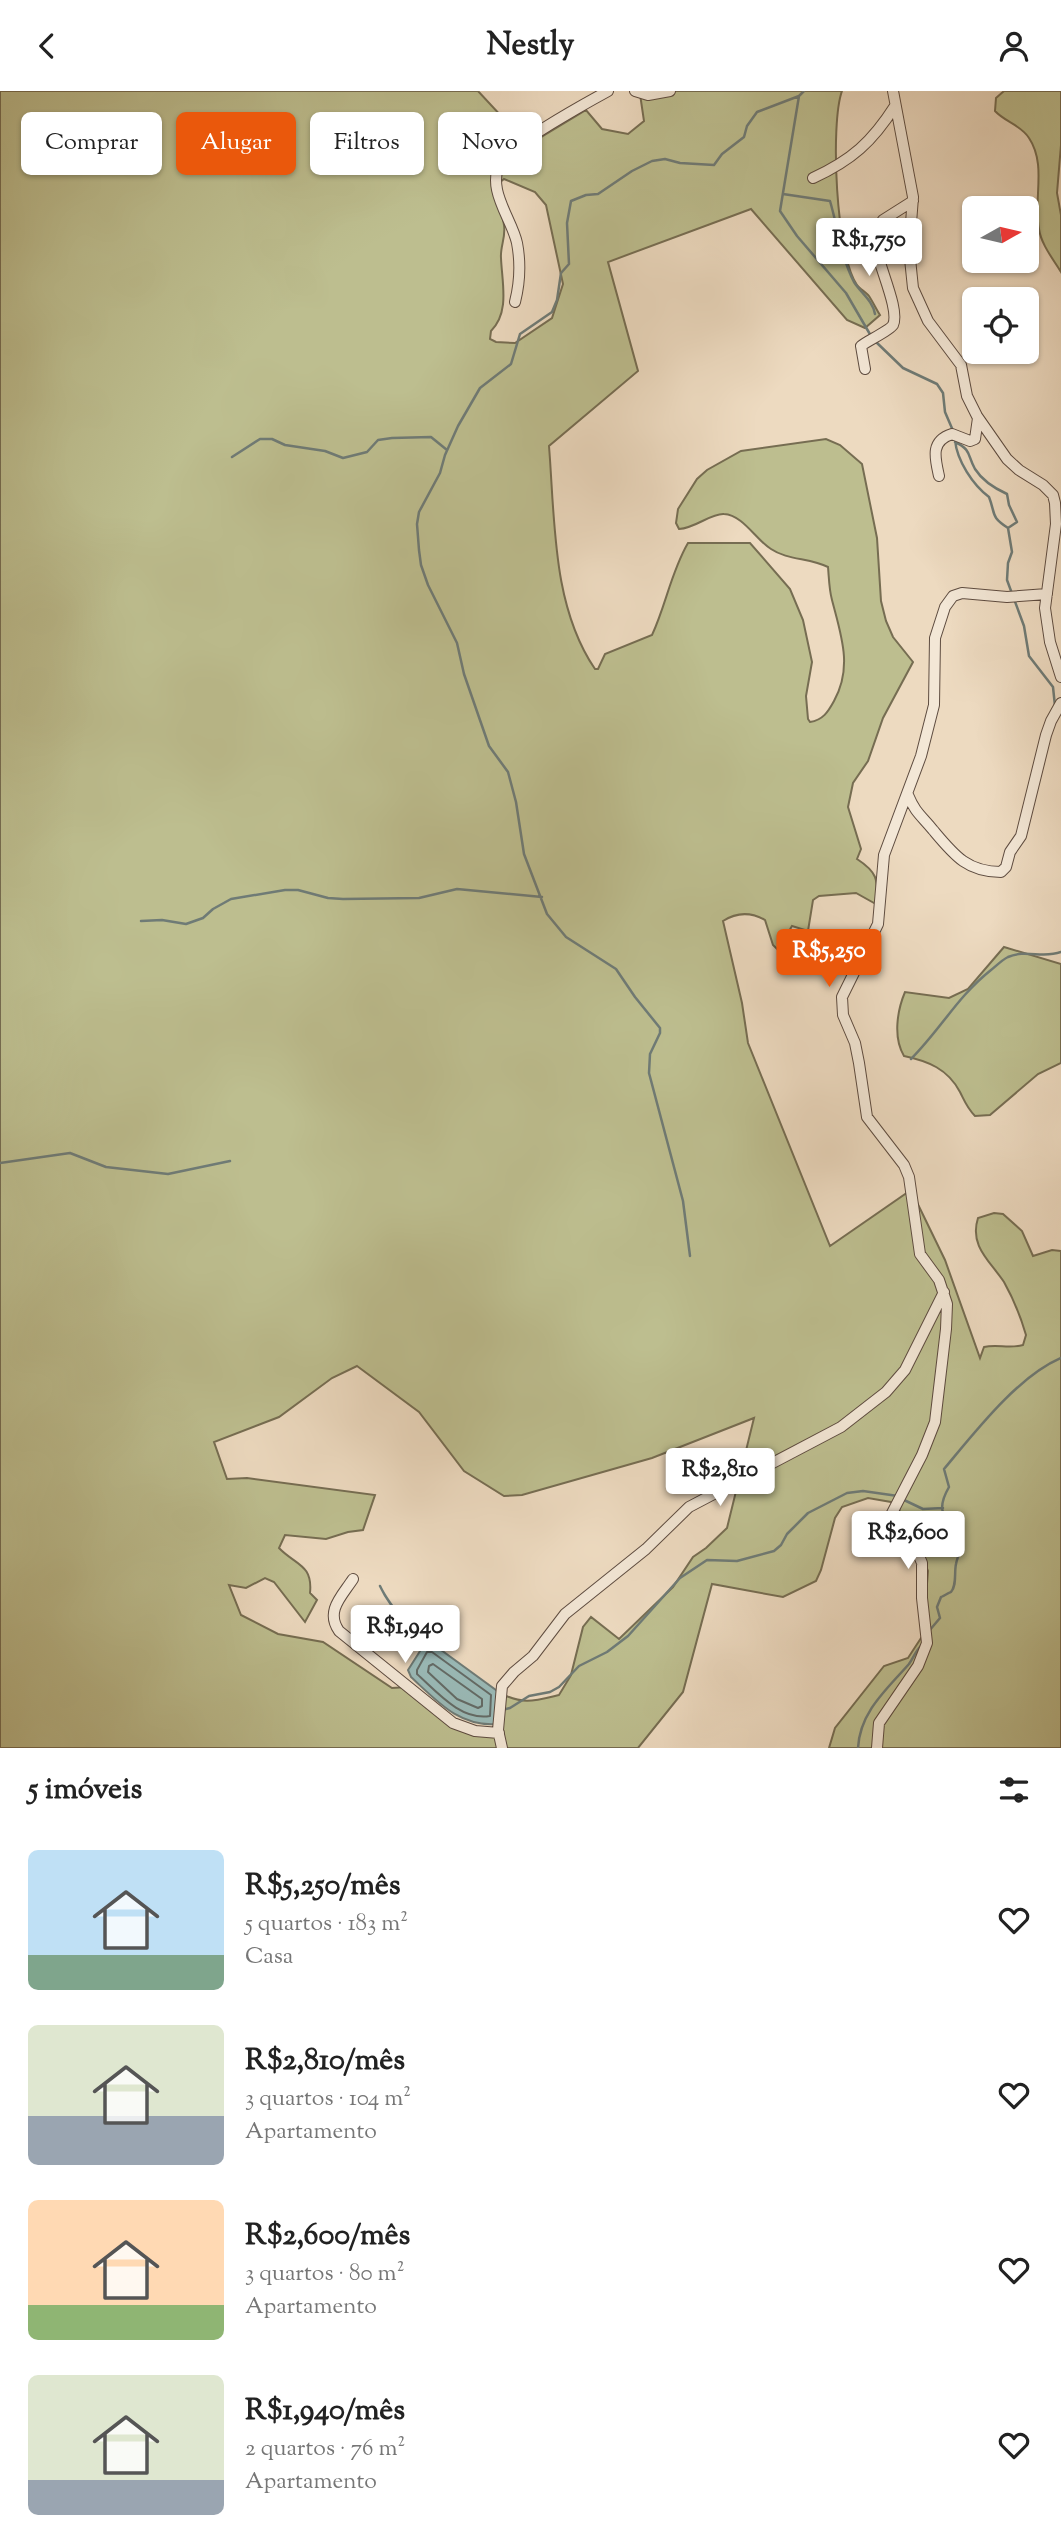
<!DOCTYPE html>
<html lang="pt">
<head>
<meta charset="utf-8">
<style>
	:root { --surface:#fff; --page:#f6f6f6; --text:#222; --muted:#767676; --accent:#ea580c }
	body { margin:0; font-family:"Sorts Mill Goudy",serif; background:var(--page); color:var(--text); height:100vh; display:flex; flex-direction:column; font-size:26px; white-space:nowrap }
	* { box-sizing:border-box; margin:0 }
	p { font-size:23px; color:var(--muted) }
	.icon { flex:none; width:38px; height:38px; fill:none; stroke:currentColor; stroke-width:2; stroke-linecap:round; stroke-linejoin:round }
	.map { position:relative; height:1657px; overflow:hidden }
	.panel { display:flex; flex-direction:column; background:var(--surface); flex:1 }
	.panel>* { flex:none }
	.banner { position:absolute; left:21px; top:21px; width:700px; height:63px; display:flex; gap:14px }
	.needle { width:46px; rotate:82deg }
	.buttons { position:absolute; left:962px; top:105px; display:grid; gap:14px }
	.buttons a { display:grid; place-items:center; width:77px; height:77px; border-radius:10px; background:var(--surface); box-shadow:0 2px 5px #0004; font-size:35px }
	.price { position:absolute; translate:-50% -60px; padding:0 16px; border-radius:7px; background:#fff; color:#222; font-size:23px; line-height:46px; filter:drop-shadow(0 2px 4px #0008) }
	.price::after { content:''; position:absolute; left:50%; top:42px; width:21px; height:16px; margin-left:-10px; background:inherit; clip-path:polygon(0 0,100% 0,50% 100%) }
	.price.on { background:var(--accent); color:#fff }
	ul { padding:0; list-style:none }
	li { display:flex; align-items:center; gap:21px; height:175px; padding:0 28px }
	li span { display:grid; place-items:center; flex:none; width:196px; height:140px; border-radius:10px; color:#555 }
	li>.icon { margin-inline-start:auto }
	span .icon { width:84px; height:84px; fill:#fffc; stroke-width:1 }
	li b { font-size:30px }
	h2 { display:flex; justify-content:space-between; align-items:center; height:84px; padding:0 28px; font-size:30px }
	.tag { padding:0 24px; border-radius:10px; background:var(--surface); box-shadow:0 2px 5px #0004; font-size:24px; line-height:63px }
	.tag.on { background:var(--accent); color:#fff }
	header { display:flex; justify-content:space-between; align-items:center; height:91px; padding:0 28px; background:var(--surface); font-size:32px; font-weight:800 }
	.map>svg:first-child { display:block }
	.green { fill:#bdbe8f; stroke:#766d52; stroke-width:2; fill-rule:evenodd }
	.water { fill:#9abab7; stroke:#6f7b76; stroke-width:2 }
	.lines { fill:none; stroke-linecap:round; stroke-linejoin:round }
	.shore { stroke:#646b66; stroke-width:2 }
	.stream { stroke:#6f7b76; stroke-width:2.5 }
	.street-casing { stroke:#5e4c40; stroke-width:12 }
	.street { stroke:#f3e7d6; stroke-width:10 }
</style>
</head>
<body>
<header><svg class="icon" aria-label="back" viewBox="0 0 24 24"><path d="M15 5l-7 7 7 7"/></svg>Nestly<svg class="icon" aria-label="person" viewBox="0 0 24 24"><circle cx="12" cy="8" r="4"/><path d="M4 21q1-7 8-7t8 7"/></svg></header>
<div class="map">
<svg width="1061" height="1657" viewBox="0 0 1061 1657">
	<rect width="100%" height="100%" fill="#eddac0"/>
	<filter id="stains"><feTurbulence type="fractalNoise" baseFrequency=".00286" numOctaves="4"/><feColorMatrix values="0 0 0 0 .2 0 0 0 0 .09 0 0 0 0 .02 0 0 0 .5 -.17"/></filter>
	<radialGradient id="worn" r=".72"><stop offset=".6" stop-color="#630" stop-opacity="0"/><stop offset="1" stop-color="#630" stop-opacity=".3"/></radialGradient>
	<path class="green" d="M 0,0 L 478,0 L 528,54 L 586,19 L 602,38 L 628,43 L 644,30 L 640,3 L 631,0 L 842,0 C 830,33 836,165 857,194 C 860,198 866,201 869,205 C 873,211 876,218 880,224 L 865,237 L 847,229 L 751,118 L 608,171 L 638,280 L 549,355 C 555,429 552,515 595,578 L 598,578 L 605,563 L 652,544 C 666,514 671,481 688,452 L 750,452 L 790,498 L 803,529 L 812,571 L 806,605 L 808,628 L 810,631 C 823,629 828,621 834,610 C 853,576 841,544 832,509 C 829,498 829,487 828,476 C 810,467 787,469 771,458 C 756,449 743,424 724,423 C 711,422 696,437 679,438 L 676,432 L 678,418 L 697,388 L 707,379 L 741,360 L 826,348 L 840,354 L 862,373 L 877,447 L 881,510 L 886,530 L 893,546 L 913,571 L 883,627 L 868,670 L 853,692 L 848,716 L 861,758 L 857,768 C 877,781 878,788 877,811 L 874,812 L 856,802 L 819,805 L 813,809 L 808,840 L 792,835 L 778,859 L 773,854 L 765,829 C 751,821 737,821 723,830 L 742,912 L 748,952 L 830,1155 L 911,1099 L 945,1169 L 980,1267 L 984,1256 C 997,1253 1010,1258 1023,1254 L 1026,1244 C 1021,1227 1013,1207 1004,1191 C 990,1170 969,1155 978,1127 L 994,1122 L 1003,1123 L 1022,1140 L 1033,1165 L 1052,1159 L 1061,1160 L 1061,1657 L 829,1657 L 835,1637 L 884,1575 L 908,1567 L 923,1544 L 928,1480 L 922,1465 L 902,1434 L 899,1417 L 891,1411 L 868,1407 L 842,1416 L 835,1427 L 821,1479 L 816,1490 L 783,1506 L 712,1493 L 683,1601 L 638,1657 L 0,1657 ZM 504,88 L 535,101 L 546,114 L 563,193 L 552,227 L 515,252 L 496,251 L 490,248 L 491,240 C 510,221 502,192 501,167 C 500,156 506,146 504,134 C 502,119 494,107 499,92 ZM 357,1275 L 419,1321 L 464,1380 L 504,1405 L 522,1404 L 652,1367 L 754,1327 L 727,1437 L 706,1457 L 693,1466 L 673,1496 L 619,1548 L 591,1526 L 583,1536 L 571,1584 L 559,1604 C 534,1610 523,1614 500,1602 L 493,1645 L 452,1631 L 408,1596 L 392,1597 L 323,1551 L 278,1543 L 241,1524 L 229,1494 L 246,1497 L 265,1487 L 274,1491 L 305,1531 L 317,1509 L 310,1502 C 313,1473 295,1474 279,1457 L 285,1444 L 326,1448 L 348,1441 L 363,1439 L 375,1404 L 247,1387 L 227,1388 L 214,1351 L 279,1326 L 332,1287 Z
		M 1004,0 L 1061,0 L 1061,54 L 1057,102 L 1061,124 L 1061,181 C 1053,168 1041,153 1039,138 C 1033,108 1047,74 1029,47 C 1021,34 1005,31 995,20 L 996,7 Z
		M 1004,856 L 1061,873 L 1061,972 L 1038,983 L 990,1024 L 975,1025 C 967,1017 965,1011 960,1001 C 948,978 928,970 904,965 C 893,947 897,920 905,901 L 949,907 L 968,898 Z"/>
	<path class="water" d="M 429,1546 L 437,1556 L 500,1602 L 497,1633 C 459,1636 437,1610 411,1586 L 408,1579 Z"/>
	<g class="lines">
		<path class="shore" d="M 427,1561 L 432,1561 L 491,1604 L 490,1625 C 461,1630 437,1601 417,1583 L 417,1579 Z
			M 433,1573 L 482,1608 L 482,1615 L 478,1617 L 457,1608 L 428,1581 L 429,1575 Z"/>
		<path class="stream" d="M 799,5 L 780,120 L 797,145 L 846,202 L 871,245
			M 783,103 L 830,110 C 838,137 841,166 854,191 C 861,202 873,210 875,223
			M 875,250 L 903,277 L 937,293 L 943,302 L 945,321 L 954,342
			M 955,349 C 957,370 973,394 989,406 C 996,424 990,425 1008,437
			M 955,351 C 972,359 967,364 975,378 C 982,389 996,398 1007,403 L 1009,414 L 1017,431 L 1008,437
			M 232,366 L 260,348 L 272,348 L 285,354 L 325,360 L 343,367 L 367,361 L 378,349 L 392,347 L 431,346 L 447,359
			M 1008,437 L 1012,461 L 1008,472 L 1007,489 L 1024,535 L 1029,565 L 1053,596 L 1055,615
			M 141,830 L 162,829 L 186,833 L 203,827 L 213,818 L 231,808 L 285,799 L 298,799 L 328,807 L 343,808 L 419,807 L 457,798 L 542,806
			M 911,968 C 941,938 957,906 991,879 C 996,875 1002,869 1008,866 C 1026,858 1043,868 1061,861
			M 0,1072 L 70,1062 L 106,1076 L 168,1083 L 230,1070
			M 690,1165 L 683,1110 L 649,982 L 650,963 L 660,942 L 660,937 L 635,906 L 616,878 L 566,846 L 547,823 L 524,763 L 516,711 L 508,681 L 489,655 L 464,583 L 457,552 L 428,494 L 421,474 L 419,459 L 417,433 L 419,421 L 440,382 L 445,364 L 458,335 L 480,297 L 511,273 L 520,243 L 552,221 L 557,209 L 561,182 L 569,173 L 567,132 L 571,110 L 586,104 L 598,103 L 632,80 L 652,70 L 665,68 L 680,72 L 714,74 L 722,63 L 744,46 L 747,35 L 757,21 L 799,5 L 804,0
			M 904,1409 L 923,1418 L 943,1417
			M 380,1495 C 391,1519 411,1535 425,1557
			M 929,1540 L 940,1527 L 937,1516 L 941,1506 C 942,1506 950,1501 951,1501 C 957,1494 954,1482 956,1473 C 957,1466 962,1459 961,1451 C 956,1428 930,1429 949,1396 L 944,1378 C 975,1341 1017,1286 1061,1267
			M 502,1619 L 510,1617 L 529,1605 L 550,1601 L 559,1596 L 579,1575 L 607,1561 L 628,1545 L 680,1487 L 707,1469 L 737,1470 L 774,1460 L 781,1454 L 787,1443 L 808,1422 L 847,1402 L 863,1400 L 898,1405
			M 858,1657 C 860,1621 886,1599 909,1573 C 913,1567 916,1560 921,1555"/>
		<g class="street-casing">
			<path id="street" d="M 635,0 L 648,4 L 670,0
				M 893,0 L 913,106 L 909,158 L 913,197 L 928,230 L 961,274 L 967,305 L 977,325 L 1007,368 L 1019,379 L 1043,394 L 1053,404 L 1055,412 L 1056,433 L 1045,517 L 1050,551 L 1061,586
				M 813,87 C 852,69 872,51 895,15
				M 515,211 C 520,191 521,173 517,152 C 512,128 485,97 501,71 C 512,53 586,12 608,0
				M 865,278 L 861,255 C 867,250 889,240 893,234 C 901,217 873,165 874,143 L 883,129 L 913,110
				M 939,385 C 935,367 930,350 952,343 L 970,350 L 975,348 L 978,327
				M 908,704 C 916,723 921,724 933,739 C 954,764 967,781 1001,781 L 1006,776 L 1010,761 L 1021,745 L 1046,644 L 1051,630 L 1061,612
				M 353,1488 C 342,1505 325,1520 339,1540 L 453,1632 L 475,1640 L 499,1642
				M 502,1657 L 498,1639 L 502,1595 L 514,1581 L 533,1565 L 565,1523 L 646,1458 L 689,1416 L 841,1336 L 886,1301 L 905,1279 L 944,1201
				M 877,1657 L 879,1632 L 918,1575 L 927,1552 L 922,1507 L 922,1472 L 913,1451 L 891,1424 L 922,1364 L 935,1331 L 946,1238 L 947,1213 L 939,1189 L 920,1163 L 909,1086 L 904,1074 L 867,1026 L 859,972 L 855,952 L 843,924 L 842,906 L 878,833 L 884,764 L 921,665 L 934,614 L 935,547 L 945,516 L 953,505 L 962,502 L 1007,506 L 1047,503"/>
		</g>
		<use href="#street" class="street"/>
	</g>
	<rect width="100%" height="100%" filter="url(#stains)"/>
	<rect width="100%" height="100%" fill="url(#worn)"/>
</svg>
<div class="buttons">
<a><svg class="needle" viewBox="-14 -14 28 28"><path d="M0-13l5 13h-10z" fill="#e53935"/><path d="M0 13l5-13h-10z" fill="#767676"/></svg></a>
<a><svg class="icon" aria-label="locate" viewBox="0 0 24 24"><circle cx="12" cy="12" r="6"/><path d="M12 2v4M12 18v4M2 12h4M18 12h4"/></svg></a>
</div>
<b class="price" style="left:869px;top:187px">R$1,750</b>
<b class="price on" style="left:829px;top:898px">R$5,250</b>
<b class="price" style="left:720px;top:1417px">R$2,810</b>
<b class="price" style="left:908px;top:1480px">R$2,600</b>
<b class="price" style="left:405px;top:1574px">R$1,940</b>
<div class="banner">
<a class="tag">Comprar</a>
<a class="tag on">Alugar</a>
<a class="tag">Filtros</a>
<a class="tag">Novo</a>
</div>
</div>
<section class="panel">
<h2>5 imóveis<svg class="icon" aria-label="filters" viewBox="0 0 24 24"><path d="M4 7h16M4 17h16"/><circle cx="9" cy="7" r="2"/><circle cx="15" cy="17" r="2"/></svg></h2>
<ul>
<li><span style="background:linear-gradient(#bfe0f5 75%,#7fa58c 0)"><svg class="icon" aria-label="home" viewBox="0 0 24 24"><path d="M3 11l9-7 9 7M6 9v11h12V9"/></svg></span><div><b>R$5,250/mês</b><p>5 quartos · 183 m²</p><p>Casa</p></div><svg class="icon" aria-label="heart" viewBox="0 0 24 24"><path d="M12 20l-8-8c-3-5 5-10 8-4 3-6 11-1 8 4z"/></svg></li>
<li><span style="background:linear-gradient(#dfe7d0 65%,#9aa5b1 0)"><svg class="icon" aria-label="home" viewBox="0 0 24 24"><path d="M3 11l9-7 9 7M6 9v11h12V9"/></svg></span><div><b>R$2,810/mês</b><p>3 quartos · 104 m²</p><p>Apartamento</p></div><svg class="icon" aria-label="heart" viewBox="0 0 24 24"><path d="M12 20l-8-8c-3-5 5-10 8-4 3-6 11-1 8 4z"/></svg></li>
<li><span style="background:linear-gradient(#ffd9b3 75%,#8fb573 0)"><svg class="icon" aria-label="home" viewBox="0 0 24 24"><path d="M3 11l9-7 9 7M6 9v11h12V9"/></svg></span><div><b>R$2,600/mês</b><p>3 quartos · 80 m²</p><p>Apartamento</p></div><svg class="icon" aria-label="heart" viewBox="0 0 24 24"><path d="M12 20l-8-8c-3-5 5-10 8-4 3-6 11-1 8 4z"/></svg></li>
<li><span style="background:linear-gradient(#dfe7d0 75%,#9aa5b1 0)"><svg class="icon" aria-label="home" viewBox="0 0 24 24"><path d="M3 11l9-7 9 7M6 9v11h12V9"/></svg></span><div><b>R$1,940/mês</b><p>2 quartos · 76 m²</p><p>Apartamento</p></div><svg class="icon" aria-label="heart" viewBox="0 0 24 24"><path d="M12 20l-8-8c-3-5 5-10 8-4 3-6 11-1 8 4z"/></svg></li>
</ul>
</section>
</body>
</html>
